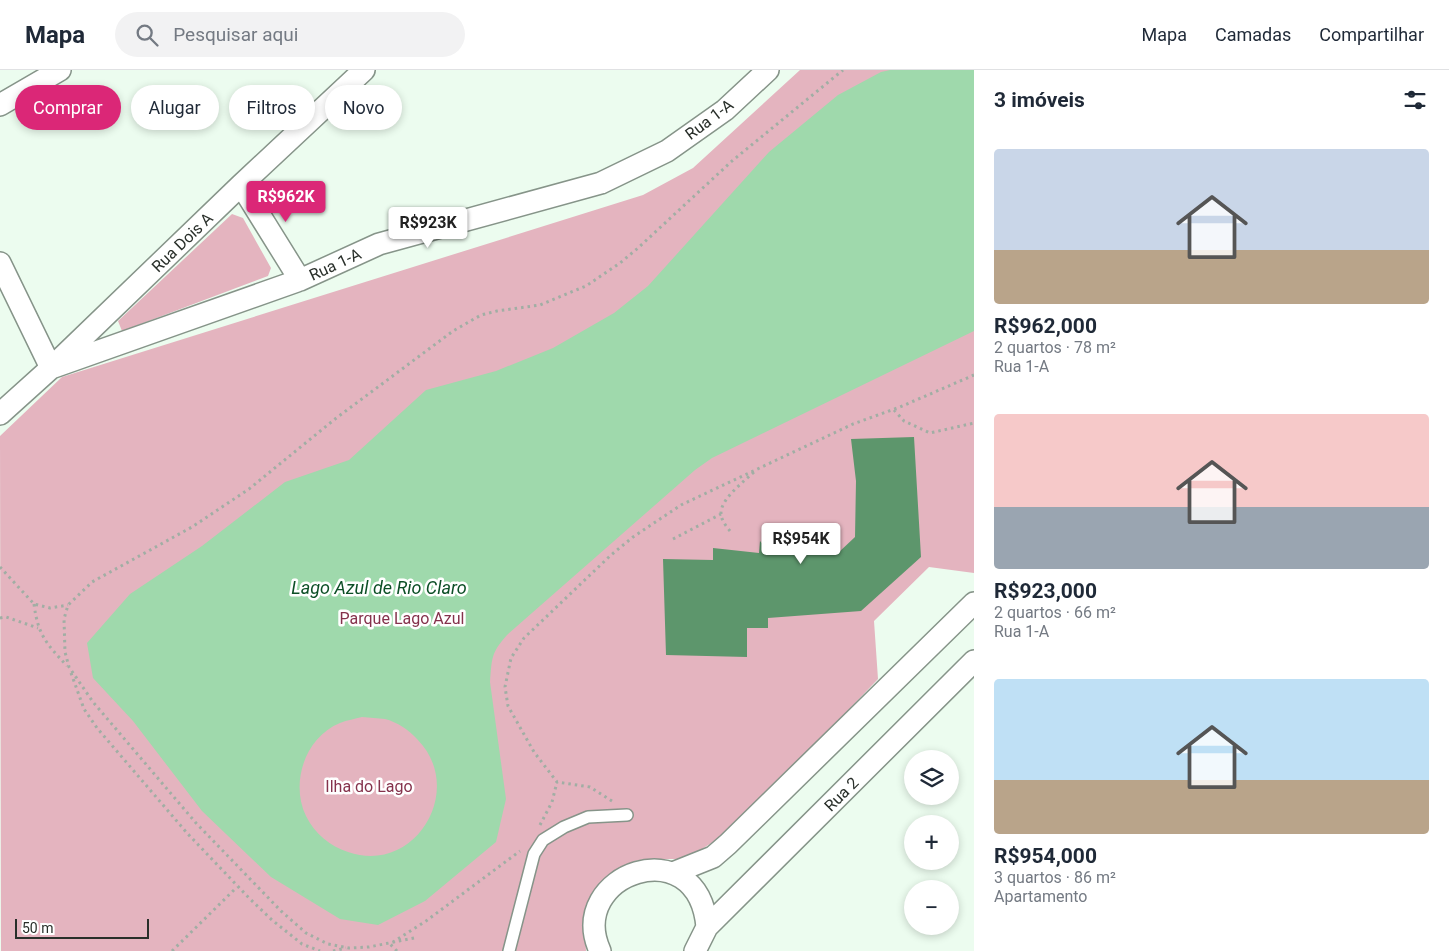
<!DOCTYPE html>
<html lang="pt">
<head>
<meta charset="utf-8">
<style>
	:root { --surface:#fff; --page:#f2f2f3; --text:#1f2937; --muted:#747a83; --line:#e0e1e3; --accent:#db2777 }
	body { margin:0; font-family:Roboto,sans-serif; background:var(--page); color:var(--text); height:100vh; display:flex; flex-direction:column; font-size:19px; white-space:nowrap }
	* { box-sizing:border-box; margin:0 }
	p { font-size:16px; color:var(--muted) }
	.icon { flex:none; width:28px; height:28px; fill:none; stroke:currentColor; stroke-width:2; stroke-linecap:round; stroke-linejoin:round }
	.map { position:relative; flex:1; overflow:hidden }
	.drawer { display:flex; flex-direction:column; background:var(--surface); width:475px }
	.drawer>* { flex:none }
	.guide { position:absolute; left:15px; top:15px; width:475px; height:45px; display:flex; gap:10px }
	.controls { position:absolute; left:904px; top:680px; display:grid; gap:10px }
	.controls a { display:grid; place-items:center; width:55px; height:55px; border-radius:50%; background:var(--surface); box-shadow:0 2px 8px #0003; font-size:25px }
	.scale { position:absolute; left:15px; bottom:12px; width:134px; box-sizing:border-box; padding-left:5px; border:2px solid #292f2a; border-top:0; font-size:14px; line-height:18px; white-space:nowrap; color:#292f2a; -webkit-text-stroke:4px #fff; paint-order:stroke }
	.price { position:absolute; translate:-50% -42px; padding:0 11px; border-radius:5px; background:#fff; color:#222; font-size:16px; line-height:32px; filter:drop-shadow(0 1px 2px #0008) }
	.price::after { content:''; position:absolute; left:50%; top:30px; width:15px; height:11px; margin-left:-8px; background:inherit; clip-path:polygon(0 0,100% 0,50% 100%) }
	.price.on { background:var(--accent); color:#fff }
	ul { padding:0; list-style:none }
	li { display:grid; align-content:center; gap:10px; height:265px; padding:0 20px }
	li span { display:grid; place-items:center; height:155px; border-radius:5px; color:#555 }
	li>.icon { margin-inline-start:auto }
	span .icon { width:90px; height:90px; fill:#fffc; stroke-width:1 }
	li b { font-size:21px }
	h2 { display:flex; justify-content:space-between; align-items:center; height:60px; padding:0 20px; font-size:21px }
	.chip { padding:0 18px; border-radius:22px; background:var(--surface); box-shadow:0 2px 8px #0003; font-size:18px; line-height:45px }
	.chip.on { background:var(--accent); color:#fff }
	header { display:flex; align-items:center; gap:30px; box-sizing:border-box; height:70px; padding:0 25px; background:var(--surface); border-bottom:1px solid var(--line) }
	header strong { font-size:24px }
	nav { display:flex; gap:28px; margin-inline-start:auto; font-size:18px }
	.search { width:350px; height:45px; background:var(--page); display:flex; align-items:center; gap:12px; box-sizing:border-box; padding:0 18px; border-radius:28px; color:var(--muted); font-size:19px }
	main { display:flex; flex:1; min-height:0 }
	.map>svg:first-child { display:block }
	.green { fill:#e4b4bf }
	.water { fill:#9fd9ac; fill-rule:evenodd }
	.building { fill:#5d966c }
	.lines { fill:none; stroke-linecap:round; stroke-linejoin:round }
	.service-casing { stroke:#869489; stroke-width:14 }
	.minor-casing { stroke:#869489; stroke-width:24 }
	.path { stroke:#a1aea4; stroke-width:3; stroke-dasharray:2.5 4; stroke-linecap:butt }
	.service { stroke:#fff; stroke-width:11 }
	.minor { stroke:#fff; stroke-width:21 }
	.labels { text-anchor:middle; stroke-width:5; stroke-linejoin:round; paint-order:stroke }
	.street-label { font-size:16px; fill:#292f2a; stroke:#fff }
	.park-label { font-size:16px; fill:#85324c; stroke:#fff }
	.water-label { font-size:18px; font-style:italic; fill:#0c4f26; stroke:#fff }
</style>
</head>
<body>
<header>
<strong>Mapa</strong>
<div class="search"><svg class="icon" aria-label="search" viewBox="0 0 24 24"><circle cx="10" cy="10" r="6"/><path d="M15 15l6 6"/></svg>Pesquisar aqui</div>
<nav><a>Mapa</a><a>Camadas</a><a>Compartilhar</a></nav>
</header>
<main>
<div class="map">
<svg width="974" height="881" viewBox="0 0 974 881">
	<rect width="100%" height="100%" fill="#ecfcef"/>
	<path class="green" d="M 800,0 L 974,0 L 974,503 L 929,497 L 874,551 L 878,609 L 747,746 L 721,767 L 697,782 L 678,789 L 646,789 L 634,791 L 616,802 L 590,831 L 587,839 L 585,859 L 586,881 L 1,881 L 0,366 L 62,307 L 643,125 L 693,98 Z
		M 232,144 L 243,148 L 271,198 L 268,206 L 122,261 L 118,251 Z"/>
	<path class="water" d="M 890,0 L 974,0 L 974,261 L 712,388 L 695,400 L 507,565 C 491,583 492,588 490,612 L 506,729 L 496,772 L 425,831 L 378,855 L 340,849 L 271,807 L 202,741 L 133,651 L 93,608 L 87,573 L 130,524 L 202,476 L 285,412 L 349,390 L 426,320 L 496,301 L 553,278 L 614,243 L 648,216 L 769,82 L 838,25 L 881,2 ZM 362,647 C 370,648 378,648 385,649 C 397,652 409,660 417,669 C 467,719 415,806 348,782 C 330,776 315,764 306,746 C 290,713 305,667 340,653 C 347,650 355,649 362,647 Z"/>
	<path class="building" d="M 914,367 L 921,487 L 861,541 L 768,548 L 768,558 L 747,558 L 747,587 L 666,585 L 663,489 L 713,490 L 713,478 L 759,483 L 760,471 L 772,485 L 838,483 L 855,467 L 856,411 L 851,369 Z"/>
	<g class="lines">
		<g class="service-casing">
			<path id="service" d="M 509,881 L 534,784 L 543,770 L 564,757 L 588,747 L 627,745"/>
		</g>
		<g class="minor-casing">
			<path id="minor" d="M 0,35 L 60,0
				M 241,115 L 300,210
				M 0,193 L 51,298 L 300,210 L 379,174 L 601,113 L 667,81 L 725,40 L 768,0
				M 0,344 L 51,298 L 241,115 L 364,0
				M 673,803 L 713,787 L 728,774 L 974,533
				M 707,857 L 974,591
				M 600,881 C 565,804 698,757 707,857 L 695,881"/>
		</g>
		<path class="path" d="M 894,340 L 904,351 L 930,363 L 974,353
			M 730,461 C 726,456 721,450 721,443 C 721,428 746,410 756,400
			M 673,469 L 721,444
			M 0,497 L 34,534 L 50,538 L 68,535
			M 34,534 C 38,566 47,574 67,596
			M 0,548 L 6,547 L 38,558
			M 71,603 L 84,639 L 97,658 L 187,763 L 249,828 L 272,850 L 302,874 L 320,881
			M 612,731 L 590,717 L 557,712 L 534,682 L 508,636 L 505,617 L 511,588 L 524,568 L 611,485 L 633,467 L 681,435 L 853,354 L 900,337 L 974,305
			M 540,755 L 552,732 L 557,712
			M 414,868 L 369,877 L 349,878 L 328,874 L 306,863 L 281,841 L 196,753 L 93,632 L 69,597 L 65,582 L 64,549 L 68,535 L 92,512 L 192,457 L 249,419 L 335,349 L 453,261 L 481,245 L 497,241 L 540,235 L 586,216 L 620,193 L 638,178 L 732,91 L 843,0
			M 172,881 L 237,817
			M 333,881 L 346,878
			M 397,881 L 390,874 L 426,851 L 520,781"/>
		<use href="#service" class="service"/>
		<use href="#minor" class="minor"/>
	</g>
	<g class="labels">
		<g class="street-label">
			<text transform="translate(709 49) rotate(-37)" y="6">Rua 1-A</text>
			<text transform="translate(182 172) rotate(-44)" y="6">Rua Dois A</text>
			<text transform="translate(335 194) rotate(-25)" y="6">Rua 1-A</text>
			<text transform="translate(841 724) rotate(-45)" y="6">Rua 2</text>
		</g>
		<g class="park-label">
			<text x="402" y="554">Parque Lago Azul</text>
			<text x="369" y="722">Ilha do Lago</text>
		</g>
		<g class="water-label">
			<text x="379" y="524">Lago Azul de Rio Claro</text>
		</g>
	</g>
</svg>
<div class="controls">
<a><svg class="icon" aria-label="layers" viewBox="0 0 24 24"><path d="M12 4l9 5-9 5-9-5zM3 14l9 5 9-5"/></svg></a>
<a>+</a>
<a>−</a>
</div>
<div class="scale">50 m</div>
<b class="price on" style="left:286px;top:153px">R$962K</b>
<b class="price" style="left:428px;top:179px">R$923K</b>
<b class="price" style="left:801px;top:495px">R$954K</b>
<div class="guide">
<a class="chip on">Comprar</a>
<a class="chip">Alugar</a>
<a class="chip">Filtros</a>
<a class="chip">Novo</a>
</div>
</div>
<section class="drawer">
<h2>3 imóveis<svg class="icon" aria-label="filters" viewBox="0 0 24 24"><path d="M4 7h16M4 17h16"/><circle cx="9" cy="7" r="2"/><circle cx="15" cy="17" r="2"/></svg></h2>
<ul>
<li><span style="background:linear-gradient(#c9d6e8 65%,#b9a48a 0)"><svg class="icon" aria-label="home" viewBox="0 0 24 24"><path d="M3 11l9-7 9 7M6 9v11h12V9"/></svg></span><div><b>R$962,000</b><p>2 quartos · 78 m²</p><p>Rua 1-A</p></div></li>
<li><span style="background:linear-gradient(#f6c9c9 60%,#9aa5b1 0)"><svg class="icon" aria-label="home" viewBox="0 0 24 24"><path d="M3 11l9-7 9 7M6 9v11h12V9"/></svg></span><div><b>R$923,000</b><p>2 quartos · 66 m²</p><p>Rua 1-A</p></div></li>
<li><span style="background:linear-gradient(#bfe0f5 65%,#b9a48a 0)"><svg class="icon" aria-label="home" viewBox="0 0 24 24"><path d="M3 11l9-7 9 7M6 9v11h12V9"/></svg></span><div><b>R$954,000</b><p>3 quartos · 86 m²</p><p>Apartamento</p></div></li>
</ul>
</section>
</main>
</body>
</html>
